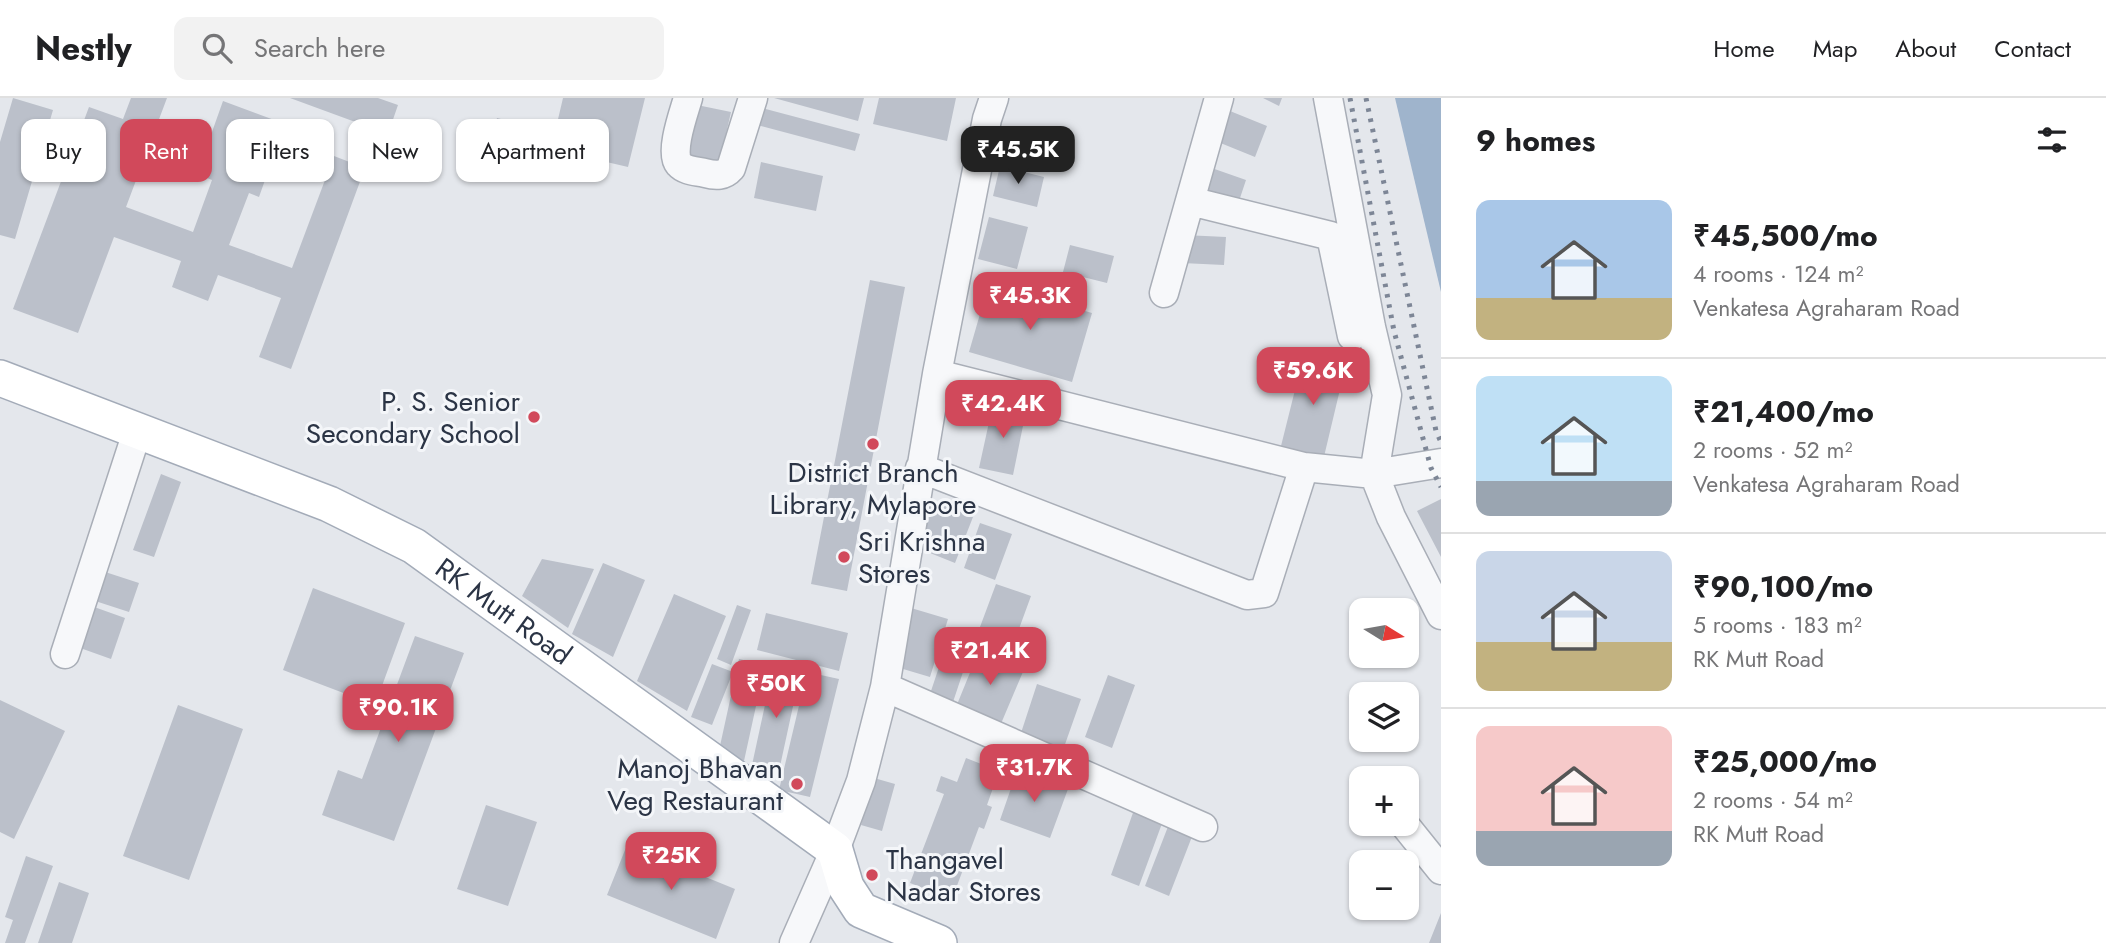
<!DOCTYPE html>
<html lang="en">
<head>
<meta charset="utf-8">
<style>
	:root { --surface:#fff; --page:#f2f2f2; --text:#202124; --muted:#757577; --line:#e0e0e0; --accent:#d1495b }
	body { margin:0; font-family:Jost,sans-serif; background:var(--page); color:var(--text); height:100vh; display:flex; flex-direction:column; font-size:26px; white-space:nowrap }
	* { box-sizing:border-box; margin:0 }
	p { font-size:23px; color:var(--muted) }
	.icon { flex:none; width:38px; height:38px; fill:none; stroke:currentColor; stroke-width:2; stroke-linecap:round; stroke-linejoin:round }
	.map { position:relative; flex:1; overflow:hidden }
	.details { display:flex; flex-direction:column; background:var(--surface); width:665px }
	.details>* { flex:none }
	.top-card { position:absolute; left:21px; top:21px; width:665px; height:63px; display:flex; gap:14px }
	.needle { width:46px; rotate:101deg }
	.fabs { position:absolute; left:1349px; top:500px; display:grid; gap:14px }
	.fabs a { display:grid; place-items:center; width:70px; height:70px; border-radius:14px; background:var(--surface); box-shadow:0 2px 5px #0004; font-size:35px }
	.price { position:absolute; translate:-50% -60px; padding:0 16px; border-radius:14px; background:var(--accent); color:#fff; font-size:23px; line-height:46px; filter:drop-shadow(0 2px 4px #0008) }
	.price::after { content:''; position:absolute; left:50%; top:42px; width:21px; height:16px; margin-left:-10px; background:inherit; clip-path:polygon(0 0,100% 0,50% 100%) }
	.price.current { background:#222; color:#fff }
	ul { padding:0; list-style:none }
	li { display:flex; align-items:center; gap:21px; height:175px; padding:0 35px }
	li+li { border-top:2px solid var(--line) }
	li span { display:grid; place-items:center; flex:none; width:196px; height:140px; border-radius:14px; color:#555 }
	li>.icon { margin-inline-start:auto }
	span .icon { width:84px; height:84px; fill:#fffc; stroke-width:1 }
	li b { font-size:30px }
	h2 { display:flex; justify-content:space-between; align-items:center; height:84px; padding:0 35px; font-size:30px }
	.chip { padding:0 24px; border-radius:14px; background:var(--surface); box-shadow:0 2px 5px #0004; font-size:24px; line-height:63px }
	.chip.current { background:var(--accent); color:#fff }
	header { display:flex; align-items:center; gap:42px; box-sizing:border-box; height:98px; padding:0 35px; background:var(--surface); border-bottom:2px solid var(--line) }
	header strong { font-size:33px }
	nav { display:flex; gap:38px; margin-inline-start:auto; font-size:24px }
	.search { width:490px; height:63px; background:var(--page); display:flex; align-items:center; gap:18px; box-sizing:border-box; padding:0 24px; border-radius:14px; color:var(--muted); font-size:26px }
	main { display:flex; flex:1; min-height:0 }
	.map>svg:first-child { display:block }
	.water { fill:#9fb4cc }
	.building { fill:#bbc0ca }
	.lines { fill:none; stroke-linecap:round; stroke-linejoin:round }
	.minor-casing { stroke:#a9aeb7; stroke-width:31 }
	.major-casing { stroke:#a3abb8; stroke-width:38 }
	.minor { stroke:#f7f8fa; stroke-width:28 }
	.major { stroke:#fff; stroke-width:35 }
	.rail { stroke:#7d8696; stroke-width:5; stroke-dasharray:3.5 7; stroke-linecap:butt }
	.poi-dot { fill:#d1495b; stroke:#f4f6f9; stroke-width:2.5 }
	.labels { text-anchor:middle; stroke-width:6; stroke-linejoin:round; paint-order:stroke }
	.poi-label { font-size:28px; fill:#2b3445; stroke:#f4f6f9; text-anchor:end }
	.street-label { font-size:28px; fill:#2b3445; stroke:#f4f6f9 }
</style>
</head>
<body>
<header>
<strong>Nestly</strong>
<div class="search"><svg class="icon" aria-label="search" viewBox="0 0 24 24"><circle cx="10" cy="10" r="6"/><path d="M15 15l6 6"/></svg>Search here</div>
<nav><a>Home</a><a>Map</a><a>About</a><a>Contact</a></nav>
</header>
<main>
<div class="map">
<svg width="1441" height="845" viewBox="0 0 1441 845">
	<rect width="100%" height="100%" fill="#e4e7ec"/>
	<path class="water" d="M 1395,0 L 1441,0 L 1441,194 Z"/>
	<path class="building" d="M 13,0 L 53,12 L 15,141 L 0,137 L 0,44 Z
		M 131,0 L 167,0 L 126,109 L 193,134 L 212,82 L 197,76 L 223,3 L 285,26 L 259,99 L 249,95 L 229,147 L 292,170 L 334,58 L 365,70 L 291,271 L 259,259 L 281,200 L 218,177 L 208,203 L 172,189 L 181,163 L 114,139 L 78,235 L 13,211 L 89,9 L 123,21 Z
		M 290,0 L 378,0 L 398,7 L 388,36 Z
		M 563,0 L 645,0 L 628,69 L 551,51 Z
		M 774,0 L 864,0 L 858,23 Z
		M 879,0 L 956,0 L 947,43 L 873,26 Z
		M 1263,0 L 1282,0 L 1279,8 Z
		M 697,7 L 731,14 L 718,71 L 684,63 Z
		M 762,10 L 860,36 L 855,53 L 757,27 Z
		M 1230,13 L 1267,28 L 1255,59 L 1218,44 Z
		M 497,20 L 544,32 L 536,64 L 489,52 Z
		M 761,64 L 823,78 L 816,113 L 754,100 Z
		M 1000,68 L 1044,79 L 1037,109 L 993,98 Z
		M 1206,68 L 1246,82 L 1238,106 L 1198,92 Z
		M 989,119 L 1028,129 L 1017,171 L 978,161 Z
		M 1184,137 L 1226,139 L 1224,167 L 1182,165 Z
		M 1070,147 L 1114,158 L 1107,185 L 1063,174 Z
		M 870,182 L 905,189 L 847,493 L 811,486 Z
		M 989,185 L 1092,215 L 1072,284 L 969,254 Z
		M 1305,252 L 1347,262 L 1322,367 L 1279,356 Z
		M 993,306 L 1026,313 L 1013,377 L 979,370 Z
		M 161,376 L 181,384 L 154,459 L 133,452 Z
		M 1441,401 L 1441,459 L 1417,413 Z
		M 933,403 L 973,419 L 955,465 L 915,449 Z
		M 980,425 L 1012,436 L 995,482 L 964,470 Z
		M 542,461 L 594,471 L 568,530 L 522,498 Z
		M 603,465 L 645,482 L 613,559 L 572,536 Z
		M 96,471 L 139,485 L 129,514 L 86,500 Z
		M 996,486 L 1031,498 L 1012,550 L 977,537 Z
		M 313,490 L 405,525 L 375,607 L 283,572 Z
		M 674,496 L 726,518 L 687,613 L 637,583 Z
		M 83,505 L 125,520 L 111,561 L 69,546 Z
		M 737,507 L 751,512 L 731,567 L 717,561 Z
		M 911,510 L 948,521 L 930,579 L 893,568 Z
		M 766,515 L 848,535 L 839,573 L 757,552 Z
		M 950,536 L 973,544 L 953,604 L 930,596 Z
		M 415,538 L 464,555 L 394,743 L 322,717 L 338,672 L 362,681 Z
		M 980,550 L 1025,569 L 1000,628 L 956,609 Z
		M 739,561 L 765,567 L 744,663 L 718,657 Z
		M 712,566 L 733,574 L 712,627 L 691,619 Z
		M 773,570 L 800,576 L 779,673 L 752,667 Z
		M 807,574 L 839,581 L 810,699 L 779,692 Z
		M 1108,577 L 1135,587 L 1112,650 L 1085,639 Z
		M 1037,586 L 1081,601 L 1063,652 L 1020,638 Z
		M 0,602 L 65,633 L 14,741 L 0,734 Z
		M 178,607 L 243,631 L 189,782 L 123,758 Z
		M 966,660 L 999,673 L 987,707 L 992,709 L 984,731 L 979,729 L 952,801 L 910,785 L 944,696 L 936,693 L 941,678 L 957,684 Z
		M 1017,673 L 1068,691 L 1050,740 L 1000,722 Z
		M 874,680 L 895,686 L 882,733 L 861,727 Z
		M 486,707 L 537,724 L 508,808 L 457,791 Z
		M 1135,709 L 1164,720 L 1139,788 L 1111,777 Z
		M 1169,726 L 1193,736 L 1169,798 L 1145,788 Z
		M 627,747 L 735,791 L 716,841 L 607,797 Z
		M 26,758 L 53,768 L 25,845 L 5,845 L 13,822 L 5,819 Z
		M 59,784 L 89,795 L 72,845 L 38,845 Z
		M 1441,815 L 1441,845 L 1429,845 Z"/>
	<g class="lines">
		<g class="minor-casing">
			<path id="minor" d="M 688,0 C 684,14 669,55 679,66 C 685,73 697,73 705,75 C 716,78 724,78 731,70 L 753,0
				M 1328,0 L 1371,229 L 1387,297 L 1374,376 L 1391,419 L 1441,517
				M 1190,103 L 1331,138 L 1352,238
				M 1164,195 L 1219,0
				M 937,276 L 1304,369 L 1374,376 L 1441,365
				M 920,370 L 1247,497 L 1264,495 L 1304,369
				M 65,556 L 138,331
				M 885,589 L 1203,729
				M 1404,726 L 1441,772
				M 794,845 L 835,752 L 861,683 L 885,589 L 937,276 L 987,21 L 994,0"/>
		</g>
		<g class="major-casing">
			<g id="major">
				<path id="s1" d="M 0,280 L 329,406 L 414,448 L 835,752 L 846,789 L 861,812 L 939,845"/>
			</g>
		</g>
		<use href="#minor" class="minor"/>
		<use href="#major" class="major"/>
		<path class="rail" d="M 1350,0 L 1394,233 L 1431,370 L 1441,389
			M 1366,0 L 1436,333 L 1441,344"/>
	</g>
	<g class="poi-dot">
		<circle cx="534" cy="319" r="7"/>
		<circle cx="873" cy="346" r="7"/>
		<circle cx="844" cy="459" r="7"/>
		<circle cx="797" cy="686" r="7"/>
		<circle cx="872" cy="777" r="7"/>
	</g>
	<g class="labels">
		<g class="poi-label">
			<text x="520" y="313">P. S. Senior<tspan x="520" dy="32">Secondary School</tspan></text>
			<text x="873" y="384" text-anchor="middle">District Branch<tspan x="873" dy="32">Library, Mylapore</tspan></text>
			<text x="858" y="453" text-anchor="start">Sri Krishna<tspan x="858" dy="32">Stores</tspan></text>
			<text x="783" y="680">Manoj Bhavan<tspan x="783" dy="32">Veg Restaurant</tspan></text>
			<text x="886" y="771" text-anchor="start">Thangavel<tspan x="886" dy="32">Nadar Stores</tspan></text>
		</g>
		<g class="street-label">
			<text dy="10" stroke="none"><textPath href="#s1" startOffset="558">RK Mutt Road</textPath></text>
		</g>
	</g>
</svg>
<div class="fabs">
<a><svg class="needle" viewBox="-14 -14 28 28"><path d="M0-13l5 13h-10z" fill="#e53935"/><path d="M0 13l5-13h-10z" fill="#757577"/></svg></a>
<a><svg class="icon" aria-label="layers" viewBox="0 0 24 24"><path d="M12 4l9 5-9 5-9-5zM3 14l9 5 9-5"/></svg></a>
<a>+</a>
<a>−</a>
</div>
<b class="price current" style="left:1018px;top:88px">₹45.5K</b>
<b class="price" style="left:1030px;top:234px">₹45.3K</b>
<b class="price" style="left:1313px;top:309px">₹59.6K</b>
<b class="price" style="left:1003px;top:342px">₹42.4K</b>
<b class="price" style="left:990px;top:589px">₹21.4K</b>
<b class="price" style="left:776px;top:622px">₹50K</b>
<b class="price" style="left:398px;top:646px">₹90.1K</b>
<b class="price" style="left:1034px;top:706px">₹31.7K</b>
<b class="price" style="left:671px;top:794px">₹25K</b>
<div class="top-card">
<a class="chip">Buy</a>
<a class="chip current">Rent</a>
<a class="chip">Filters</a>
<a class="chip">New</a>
<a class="chip">Apartment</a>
</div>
</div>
<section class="details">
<h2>9 homes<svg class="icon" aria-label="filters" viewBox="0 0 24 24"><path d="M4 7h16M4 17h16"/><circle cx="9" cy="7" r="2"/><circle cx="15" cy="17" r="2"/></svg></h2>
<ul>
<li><span style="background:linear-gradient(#a9c7e8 70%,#c2b280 0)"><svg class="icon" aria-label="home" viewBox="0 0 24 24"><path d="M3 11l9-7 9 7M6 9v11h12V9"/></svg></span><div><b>₹45,500/mo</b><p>4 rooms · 124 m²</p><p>Venkatesa Agraharam Road</p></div></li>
<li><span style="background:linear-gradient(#bfe0f5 75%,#9aa5b1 0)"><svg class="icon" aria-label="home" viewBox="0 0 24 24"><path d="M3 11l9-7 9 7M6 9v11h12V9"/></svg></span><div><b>₹21,400/mo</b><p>2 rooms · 52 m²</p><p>Venkatesa Agraharam Road</p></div></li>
<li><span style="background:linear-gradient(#c9d6e8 65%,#c2b280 0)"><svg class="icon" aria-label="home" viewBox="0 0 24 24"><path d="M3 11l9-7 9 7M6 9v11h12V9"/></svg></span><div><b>₹90,100/mo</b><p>5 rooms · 183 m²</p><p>RK Mutt Road</p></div></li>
<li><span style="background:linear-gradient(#f6c9c9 75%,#9aa5b1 0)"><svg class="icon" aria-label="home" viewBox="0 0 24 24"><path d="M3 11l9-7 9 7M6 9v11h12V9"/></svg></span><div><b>₹25,000/mo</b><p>2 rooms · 54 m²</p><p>RK Mutt Road</p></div></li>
</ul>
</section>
</main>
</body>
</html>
